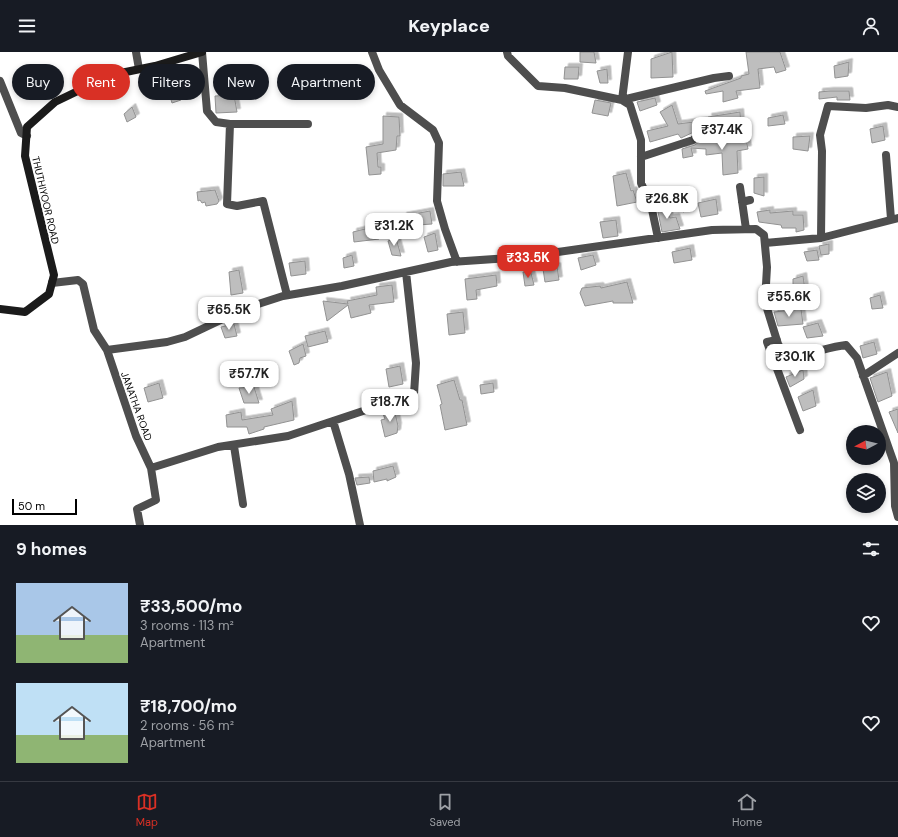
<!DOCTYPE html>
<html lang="en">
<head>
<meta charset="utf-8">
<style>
	:root { --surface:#171b24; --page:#20242c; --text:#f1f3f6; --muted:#9ea1a6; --line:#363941; --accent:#d93025 }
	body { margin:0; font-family:"DM Sans",sans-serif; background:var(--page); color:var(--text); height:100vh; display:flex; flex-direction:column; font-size:15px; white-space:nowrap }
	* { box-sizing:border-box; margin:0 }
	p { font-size:13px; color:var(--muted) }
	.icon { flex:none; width:22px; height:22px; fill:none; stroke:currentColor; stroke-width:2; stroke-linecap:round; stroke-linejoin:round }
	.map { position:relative; height:473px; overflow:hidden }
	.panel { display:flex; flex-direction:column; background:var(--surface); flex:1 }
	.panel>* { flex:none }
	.hud { position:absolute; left:12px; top:12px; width:400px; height:36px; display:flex; gap:8px }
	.needle { width:26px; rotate:263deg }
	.buttons { position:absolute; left:846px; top:373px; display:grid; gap:8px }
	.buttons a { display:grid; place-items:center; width:40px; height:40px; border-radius:50%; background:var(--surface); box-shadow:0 2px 6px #0003; font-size:20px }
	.scale { position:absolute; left:12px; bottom:10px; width:65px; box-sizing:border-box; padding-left:4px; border:2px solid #000; border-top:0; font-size:11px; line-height:14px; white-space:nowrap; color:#000; -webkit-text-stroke:3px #fff; paint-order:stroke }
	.price { position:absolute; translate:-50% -34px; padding:0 9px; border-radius:8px; background:#fff; color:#222; font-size:13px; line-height:26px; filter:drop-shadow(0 1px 2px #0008) }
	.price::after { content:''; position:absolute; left:50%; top:24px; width:12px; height:9px; margin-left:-6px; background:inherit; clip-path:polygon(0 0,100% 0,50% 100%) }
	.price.current { background:var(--accent); color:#fff }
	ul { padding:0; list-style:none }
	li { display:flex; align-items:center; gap:12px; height:100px; padding:0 16px }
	li span { display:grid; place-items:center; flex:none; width:112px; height:80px; border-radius:0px; color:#555 }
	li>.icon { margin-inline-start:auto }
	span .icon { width:48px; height:48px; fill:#fffc; stroke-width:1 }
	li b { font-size:17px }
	h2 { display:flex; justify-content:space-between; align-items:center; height:48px; padding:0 16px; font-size:17px }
	.chip { padding:0 14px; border-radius:18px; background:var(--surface); box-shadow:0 2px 6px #0003; font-size:14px; line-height:36px }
	.chip.current { background:var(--accent); color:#fff }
	header { display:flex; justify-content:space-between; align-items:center; height:52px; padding:0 16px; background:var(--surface); font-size:18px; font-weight:800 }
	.tabs { display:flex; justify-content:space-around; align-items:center; height:56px; border-top:1px solid var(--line); background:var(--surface); font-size:11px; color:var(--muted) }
	.tabs a { display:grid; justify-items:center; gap:2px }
	.tabs .current { color:var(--accent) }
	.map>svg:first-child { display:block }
	.building { fill:#bebebe; stroke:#929292; filter:url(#shadow) }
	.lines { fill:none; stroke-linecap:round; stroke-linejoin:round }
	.minor { stroke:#4e4e4e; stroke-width:8 }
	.secondary { stroke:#1b1b1b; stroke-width:8 }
	.labels { text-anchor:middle; stroke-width:3.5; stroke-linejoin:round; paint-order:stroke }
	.street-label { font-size:10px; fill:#000; stroke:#fff }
</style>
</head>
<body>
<header><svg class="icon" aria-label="menu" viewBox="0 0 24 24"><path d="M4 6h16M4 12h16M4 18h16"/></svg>Keyplace<svg class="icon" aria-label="person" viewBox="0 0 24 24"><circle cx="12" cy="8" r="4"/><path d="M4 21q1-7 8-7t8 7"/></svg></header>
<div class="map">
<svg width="898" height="473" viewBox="0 0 898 473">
	<defs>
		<filter id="shadow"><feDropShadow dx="3.5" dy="-3.5" stdDeviation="0" flood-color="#0004"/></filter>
	</defs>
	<rect width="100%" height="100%" fill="#fff"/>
	<path class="building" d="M 580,0 L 594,0 L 596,11 L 580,10 Z
		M 672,0 L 673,25 L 651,26 L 651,7 Z
		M 746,0 L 780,0 L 786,18 L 776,21 L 774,15 L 758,17 L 760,36 L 736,39 L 738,46 L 723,50 L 723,39 L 706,42 L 705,39 L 741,26 L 741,24 L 749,22 Z
		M 849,10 L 848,24 L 835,26 L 834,14 Z
		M 565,15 L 579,15 L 578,27 L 564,27 Z
		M 607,17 L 608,31 L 600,31 L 597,19 Z
		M 180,37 L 181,48 L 172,51 L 169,41 Z
		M 830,39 L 849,39 L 850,48 L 837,48 L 837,45 L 819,47 L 819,40 Z
		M 234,43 L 237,60 L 216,61 L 215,44 Z
		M 655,46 L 657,53 L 640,59 L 637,50 Z
		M 595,48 L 611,51 L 608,64 L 592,61 Z
		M 672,53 L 678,72 L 709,68 L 708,65 L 740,60 L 741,74 L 696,79 L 681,86 L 678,82 L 650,90 L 647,79 L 668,74 L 660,60 Z
		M 132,55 L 136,65 L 127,70 L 124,62 Z
		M 783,63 L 785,72 L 768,74 L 768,66 Z
		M 383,64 L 399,65 L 400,84 L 397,84 L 396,98 L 377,101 L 378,115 L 381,115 L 381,122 L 369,123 L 366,95 L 383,92 Z
		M 883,74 L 885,88 L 872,91 L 870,77 Z
		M 745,82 L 748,97 L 737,99 L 738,121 L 723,123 L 722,101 L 706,103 L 706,97 L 691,96 L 693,104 L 683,106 L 682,97 L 695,93 L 700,89 L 740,84 Z
		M 810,84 L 808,99 L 793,97 L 793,85 Z
		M 461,120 L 464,134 L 443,134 L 443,122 Z
		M 626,121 L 631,139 L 633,138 L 637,150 L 617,154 L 613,124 Z
		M 764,125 L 764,144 L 754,141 L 754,126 Z
		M 215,138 L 219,149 L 217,152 L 206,154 L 205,150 L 202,151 L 200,148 L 198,149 L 197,140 Z
		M 690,146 L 693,156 L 683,160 L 681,148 Z
		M 716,147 L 718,162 L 701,165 L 698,151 Z
		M 663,151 L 670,166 L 676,165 L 680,177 L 662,180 L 657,155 Z
		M 770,158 L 770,161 L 793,159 L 793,163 L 803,163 L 804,178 L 796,180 L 796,176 L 782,176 L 781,173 L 759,170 L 757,160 Z
		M 430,159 L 432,172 L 404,174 L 403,164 Z
		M 616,168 L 618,184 L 603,186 L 600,170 Z
		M 373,175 L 379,187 L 354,190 L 353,180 Z
		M 435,181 L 438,198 L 428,200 L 424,185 Z
		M 396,186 L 401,204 L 392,203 L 388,189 Z
		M 829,192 L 829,202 L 821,203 L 819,194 Z
		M 690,196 L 692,208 L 674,211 L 672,200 Z
		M 817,198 L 819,208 L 807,209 L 804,200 Z
		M 352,203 L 354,214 L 344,216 L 343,206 Z
		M 593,203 L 596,213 L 581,218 L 578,206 Z
		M 305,209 L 306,222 L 291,224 L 289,211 Z
		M 557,214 L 559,228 L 545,230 L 543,217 Z
		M 239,218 L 243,241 L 231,243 L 229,220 Z
		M 523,220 L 531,221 L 534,233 L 525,234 Z
		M 496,223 L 497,234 L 476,238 L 477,247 L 467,248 L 465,227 Z
		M 803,224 L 805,238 L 793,240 L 793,227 Z
		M 627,230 L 633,251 L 613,251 L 613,249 L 585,254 L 580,241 L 582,236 L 600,234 L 601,236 Z
		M 392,233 L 394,250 L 369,253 L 371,261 L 351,266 L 348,253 L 327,269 L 323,249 L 348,252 L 347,249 L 377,243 L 376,235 Z
		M 880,243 L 883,256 L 872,257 L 870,246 Z
		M 801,257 L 803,272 L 778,274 L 774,260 Z
		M 463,260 L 465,281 L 449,283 L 447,262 Z
		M 818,271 L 823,284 L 807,286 L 803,275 Z
		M 234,272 L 237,284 L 225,286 L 221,275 Z
		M 325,279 L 328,290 L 308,295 L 305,284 Z
		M 874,290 L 877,302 L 863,306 L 860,294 Z
		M 303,292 L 306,304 L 300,306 L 299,311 L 294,313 L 289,299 Z
		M 400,314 L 403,332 L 389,335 L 386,317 Z
		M 803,318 L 804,327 L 790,335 L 786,325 Z
		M 887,320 L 892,344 L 878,350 L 870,326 Z
		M 454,328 L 460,348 L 462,348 L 467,373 L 445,378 L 440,353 L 442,352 L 437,333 Z
		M 159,331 L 163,346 L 148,350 L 144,336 Z
		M 493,331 L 494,340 L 481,342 L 480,333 Z
		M 254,335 L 259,351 L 244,351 L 239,336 Z
		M 813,338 L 816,354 L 803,359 L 798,345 Z
		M 292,349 L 294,368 L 264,375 L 264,377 L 249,382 L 247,375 L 227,375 L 226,363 L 241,360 L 242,368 L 273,363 L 271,357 Z
		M 394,356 L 398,374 L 397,381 L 385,385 L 381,368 L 385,367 L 382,359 Z
		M 898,357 L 898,381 L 889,360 Z
		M 393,414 L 396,425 L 387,429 L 387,427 L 374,430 L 373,419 Z
		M 369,425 L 370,431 L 357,433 L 355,426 Z"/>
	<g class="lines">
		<path class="minor" d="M 136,0 L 139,17
			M 202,0 L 207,59 L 216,70 L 230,72 L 227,152 L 237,154 L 263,149 L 287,243
			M 372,0 L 379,18 L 400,53 L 433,78 L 439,91 L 437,149 L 445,177 L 457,210
			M 507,0 L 508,4 L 538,34 L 565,36 L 622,48 L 630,53 L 641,88 L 641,131 L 651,153 L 658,186
			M 628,0 L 622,48 L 714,26 L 729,24
			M 0,29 L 21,81 L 27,84
			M 230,72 L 308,72
			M 886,103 L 891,167
			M 641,105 L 693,88 L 697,84 L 739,79
			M 740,135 L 746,177
			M 742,150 L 750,148
			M 821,186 L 898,166
			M 765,191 L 821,186 L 822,99 L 820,83 L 828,54 L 866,56 L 888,53 L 898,55
			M 52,231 L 78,228 L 83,232 L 94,278 L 107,298 L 167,290 L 185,285 L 246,256 L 283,244 L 342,234 L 451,210 L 523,205 L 712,178 L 756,177 L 764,183 L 767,215 L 765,250 L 778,292 L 785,304 C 805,305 826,295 846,293 L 857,306 L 894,411 L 895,454 L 898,465
			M 777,288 L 767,290 L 800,378
			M 107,298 L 136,384 L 151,416 L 156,448 L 137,457 L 140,473
			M 863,324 L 898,301
			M 333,369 L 349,422 L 360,473
			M 234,394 L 243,452
			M 151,416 L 218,395 L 288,384 L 414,342 L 416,311 L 406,220"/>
		<path class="secondary" d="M 0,257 L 25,260 L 49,242 L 54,223 L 25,104 L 27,75 L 55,50 L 111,23 L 155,14 L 202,0"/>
	</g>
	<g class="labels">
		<g class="street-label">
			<text transform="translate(46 148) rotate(77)" y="4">THUTHIYOOR ROAD</text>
			<text transform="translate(137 354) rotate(70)" y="4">JANATHA ROAD</text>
		</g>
	</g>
</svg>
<div class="buttons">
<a><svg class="needle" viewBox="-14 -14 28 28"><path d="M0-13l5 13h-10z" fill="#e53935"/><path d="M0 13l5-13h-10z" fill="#9ea1a6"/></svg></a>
<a><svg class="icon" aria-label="layers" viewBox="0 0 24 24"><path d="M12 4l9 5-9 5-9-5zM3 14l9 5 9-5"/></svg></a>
</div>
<div class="scale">50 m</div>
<b class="price" style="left:722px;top:99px">₹37.4K</b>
<b class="price" style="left:667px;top:168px">₹26.8K</b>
<b class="price" style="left:394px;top:195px">₹31.2K</b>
<b class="price current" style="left:528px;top:227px">₹33.5K</b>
<b class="price" style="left:789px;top:266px">₹55.6K</b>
<b class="price" style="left:229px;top:279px">₹65.5K</b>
<b class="price" style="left:795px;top:326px">₹30.1K</b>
<b class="price" style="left:249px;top:343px">₹57.7K</b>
<b class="price" style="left:390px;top:371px">₹18.7K</b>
<div class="hud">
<a class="chip">Buy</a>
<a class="chip current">Rent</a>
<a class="chip">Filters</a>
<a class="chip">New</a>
<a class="chip">Apartment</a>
</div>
</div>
<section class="panel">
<h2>9 homes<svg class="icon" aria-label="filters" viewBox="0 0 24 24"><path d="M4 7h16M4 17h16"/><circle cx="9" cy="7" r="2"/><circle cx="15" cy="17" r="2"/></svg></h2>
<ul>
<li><span style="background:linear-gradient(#a9c7e8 65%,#8fb573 0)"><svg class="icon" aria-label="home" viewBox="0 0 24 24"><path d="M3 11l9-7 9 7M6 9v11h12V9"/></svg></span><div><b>₹33,500/mo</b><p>3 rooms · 113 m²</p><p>Apartment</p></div><svg class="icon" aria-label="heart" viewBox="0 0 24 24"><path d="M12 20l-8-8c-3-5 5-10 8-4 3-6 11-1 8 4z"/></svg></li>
<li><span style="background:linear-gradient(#bfe0f5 65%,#8fb573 0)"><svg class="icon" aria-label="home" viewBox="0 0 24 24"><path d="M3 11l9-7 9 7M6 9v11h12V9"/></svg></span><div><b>₹18,700/mo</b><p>2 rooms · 56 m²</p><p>Apartment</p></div><svg class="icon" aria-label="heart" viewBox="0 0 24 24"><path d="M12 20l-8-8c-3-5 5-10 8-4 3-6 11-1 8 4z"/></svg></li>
</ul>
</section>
<nav class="tabs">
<a class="current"><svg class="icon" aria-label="map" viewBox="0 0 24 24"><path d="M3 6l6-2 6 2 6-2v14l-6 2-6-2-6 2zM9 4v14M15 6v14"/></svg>Map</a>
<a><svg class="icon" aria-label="saved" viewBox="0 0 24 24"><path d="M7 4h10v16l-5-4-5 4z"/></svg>Saved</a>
<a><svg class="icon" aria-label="home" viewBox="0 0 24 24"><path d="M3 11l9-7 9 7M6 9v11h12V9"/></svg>Home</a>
</nav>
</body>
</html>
